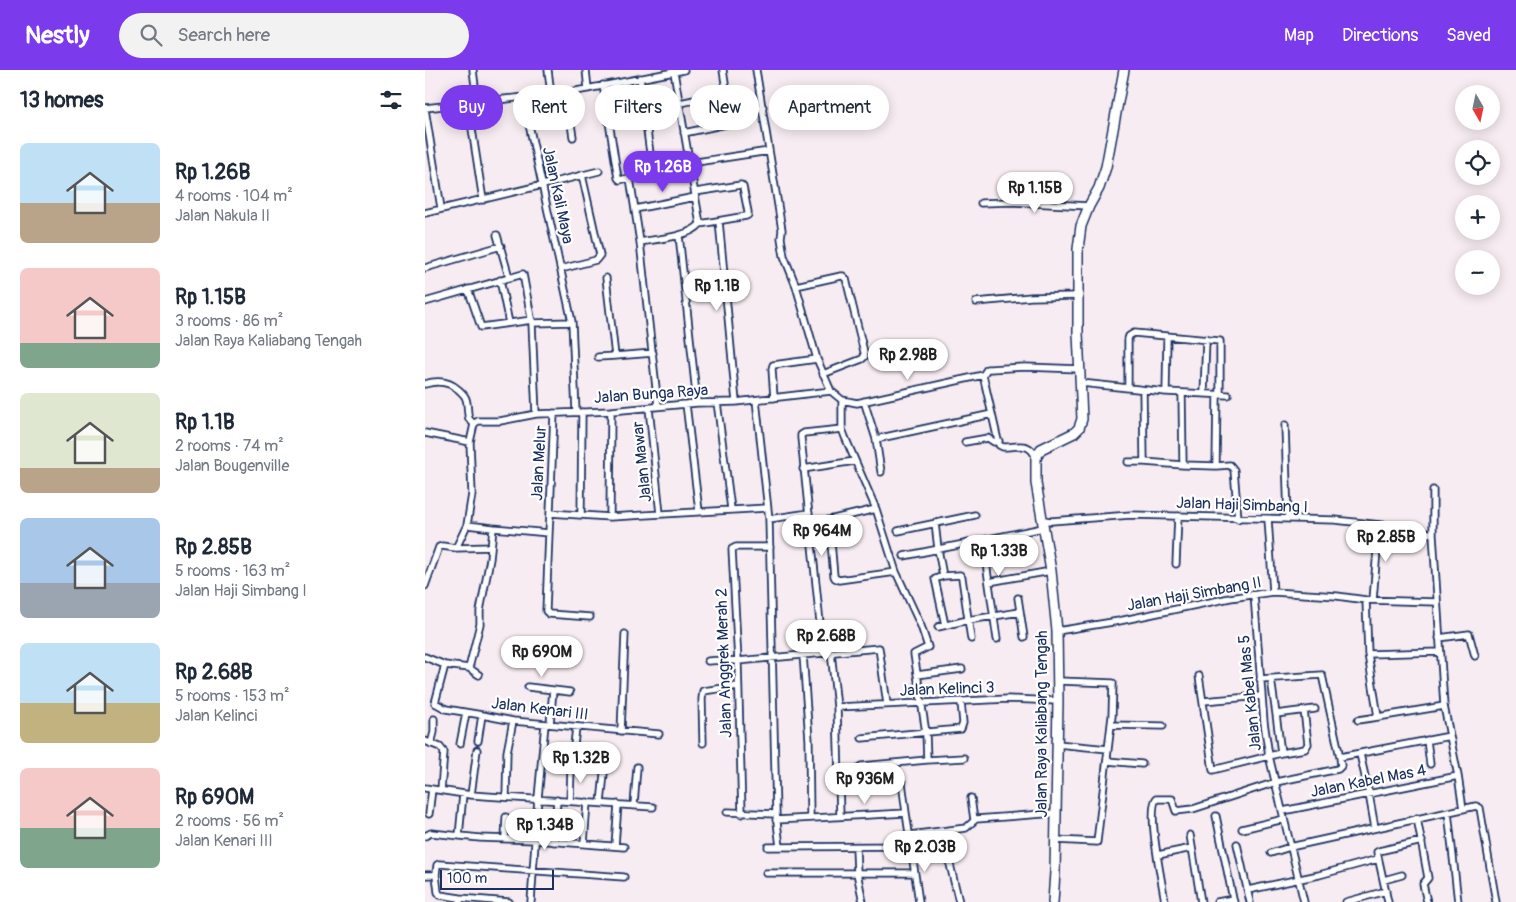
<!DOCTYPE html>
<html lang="en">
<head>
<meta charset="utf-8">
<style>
	:root { --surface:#fff; --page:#f2f2f3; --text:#1f2937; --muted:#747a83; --accent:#7c3aed }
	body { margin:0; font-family:Pangolin,sans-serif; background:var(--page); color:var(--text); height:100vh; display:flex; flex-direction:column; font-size:19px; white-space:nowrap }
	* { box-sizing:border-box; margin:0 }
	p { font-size:16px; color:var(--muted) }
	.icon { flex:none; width:28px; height:28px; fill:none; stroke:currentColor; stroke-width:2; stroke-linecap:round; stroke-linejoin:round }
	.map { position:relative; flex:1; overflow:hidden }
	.panel { display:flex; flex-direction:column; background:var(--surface); width:425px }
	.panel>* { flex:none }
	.top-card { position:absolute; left:15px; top:15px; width:475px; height:45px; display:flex; gap:10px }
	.needle { width:32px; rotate:171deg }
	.controls { position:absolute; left:1030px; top:15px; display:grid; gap:10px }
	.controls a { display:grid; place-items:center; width:45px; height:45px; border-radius:50%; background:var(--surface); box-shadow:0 2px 12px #0003; font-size:25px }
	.scale { position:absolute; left:15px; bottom:12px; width:114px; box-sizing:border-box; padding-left:5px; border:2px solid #1b2f5e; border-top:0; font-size:14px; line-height:18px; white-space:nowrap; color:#1b2f5e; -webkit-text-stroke:4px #fff; paint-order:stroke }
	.price { position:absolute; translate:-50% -42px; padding:0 11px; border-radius:18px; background:#fff; color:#222; font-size:16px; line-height:32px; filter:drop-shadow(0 1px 2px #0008) }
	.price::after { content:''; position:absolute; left:50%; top:30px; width:15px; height:11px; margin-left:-8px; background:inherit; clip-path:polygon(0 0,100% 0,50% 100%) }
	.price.active { background:var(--accent); color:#fff }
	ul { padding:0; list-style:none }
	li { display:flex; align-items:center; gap:15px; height:125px; padding:0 20px }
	li span { display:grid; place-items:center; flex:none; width:140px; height:100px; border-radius:8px; color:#555 }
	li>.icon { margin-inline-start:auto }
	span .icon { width:60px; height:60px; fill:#fffc; stroke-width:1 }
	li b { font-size:21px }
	h2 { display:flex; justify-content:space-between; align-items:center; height:60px; padding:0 20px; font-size:21px }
	.tag { padding:0 18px; border-radius:22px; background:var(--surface); box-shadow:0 2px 12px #0003; font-size:18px; line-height:45px }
	.tag.active { background:var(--accent); color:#fff }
	header { display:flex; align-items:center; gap:30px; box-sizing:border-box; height:70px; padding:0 25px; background:var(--accent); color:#fff }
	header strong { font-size:24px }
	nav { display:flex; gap:28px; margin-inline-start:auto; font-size:18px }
	.search { width:350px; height:45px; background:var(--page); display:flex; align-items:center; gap:12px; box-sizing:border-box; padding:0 18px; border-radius:28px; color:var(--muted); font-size:19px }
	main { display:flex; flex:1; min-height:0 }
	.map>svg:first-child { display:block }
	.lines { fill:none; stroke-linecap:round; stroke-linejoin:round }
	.minor-casing { stroke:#1b2f5e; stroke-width:9 }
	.primary-casing { stroke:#1b2f5e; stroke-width:12 }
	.minor { stroke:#fff; stroke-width:5.5 }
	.primary { stroke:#fff; stroke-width:9 }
	.labels { text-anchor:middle; stroke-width:4.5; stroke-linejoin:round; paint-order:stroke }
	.street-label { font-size:16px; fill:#1b2f5e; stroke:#fff }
</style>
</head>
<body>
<header>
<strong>Nestly</strong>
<div class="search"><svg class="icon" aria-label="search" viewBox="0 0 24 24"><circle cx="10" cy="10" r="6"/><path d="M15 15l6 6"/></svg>Search here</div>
<nav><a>Map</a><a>Directions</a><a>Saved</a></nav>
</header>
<main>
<section class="panel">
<h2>13 homes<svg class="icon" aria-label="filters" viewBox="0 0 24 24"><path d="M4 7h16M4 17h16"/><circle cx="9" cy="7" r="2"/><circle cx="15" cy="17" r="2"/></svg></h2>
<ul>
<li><span style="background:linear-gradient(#bfe0f5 60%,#b9a48a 0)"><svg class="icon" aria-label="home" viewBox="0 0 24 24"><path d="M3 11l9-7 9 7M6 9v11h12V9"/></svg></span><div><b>Rp 1.26B</b><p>4 rooms · 104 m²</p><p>Jalan Nakula II</p></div></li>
<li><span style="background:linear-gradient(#f6c9c9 75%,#7fa58c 0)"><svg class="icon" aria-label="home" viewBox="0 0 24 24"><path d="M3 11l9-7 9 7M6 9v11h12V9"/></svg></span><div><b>Rp 1.15B</b><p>3 rooms · 86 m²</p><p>Jalan Raya Kaliabang Tengah</p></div></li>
<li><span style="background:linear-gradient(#dfe7d0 75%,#b9a48a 0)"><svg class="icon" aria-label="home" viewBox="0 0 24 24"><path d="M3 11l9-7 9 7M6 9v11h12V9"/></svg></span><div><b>Rp 1.1B</b><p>2 rooms · 74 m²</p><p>Jalan Bougenville</p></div></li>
<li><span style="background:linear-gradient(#a9c7e8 65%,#9aa5b1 0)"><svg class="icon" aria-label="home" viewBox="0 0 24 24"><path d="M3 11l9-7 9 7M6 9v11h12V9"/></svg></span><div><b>Rp 2.85B</b><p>5 rooms · 163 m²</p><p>Jalan Haji Simbang I</p></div></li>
<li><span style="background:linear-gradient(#bfe0f5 60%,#c2b280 0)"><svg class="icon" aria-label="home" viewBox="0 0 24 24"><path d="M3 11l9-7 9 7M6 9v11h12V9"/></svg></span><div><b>Rp 2.68B</b><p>5 rooms · 153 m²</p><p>Jalan Kelinci</p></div></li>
<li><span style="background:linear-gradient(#f6c9c9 60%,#7fa58c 0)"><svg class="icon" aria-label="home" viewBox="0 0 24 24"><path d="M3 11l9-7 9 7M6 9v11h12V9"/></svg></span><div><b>Rp 690M</b><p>2 rooms · 56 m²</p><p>Jalan Kenari III</p></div></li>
</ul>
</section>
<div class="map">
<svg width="1091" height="832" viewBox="0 0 1091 832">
	<rect width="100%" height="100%" fill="#f7ecf1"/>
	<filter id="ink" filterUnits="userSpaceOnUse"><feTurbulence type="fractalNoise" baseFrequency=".02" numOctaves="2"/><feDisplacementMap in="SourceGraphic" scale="10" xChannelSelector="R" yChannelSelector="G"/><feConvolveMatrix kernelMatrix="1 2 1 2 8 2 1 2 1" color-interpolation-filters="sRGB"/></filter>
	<g filter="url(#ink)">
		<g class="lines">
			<g class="minor-casing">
				<path id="minor" d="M 48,0 L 52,32
					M 123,0 L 126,24
					M 161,0 L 163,19
					M 249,0 L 249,2 L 259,0
					M 331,0 L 357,160 L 356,168 L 359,186 L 371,216 L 392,289 L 406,321 L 417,330 L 432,333 L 558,305
					M 215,8 L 225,83
					M 178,15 L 193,108 L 195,110 L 265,93 L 344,81
					M 141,23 L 148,67
					M 98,27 L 147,252 L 151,342
					M 43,33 L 58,130
					M 255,33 L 302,23
					M 0,38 L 126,24 L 141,23 L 249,2 L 275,154
					M 0,39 L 16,138
					M 305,43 L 338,37
					M 259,63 L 306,53 L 298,0
					M 205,108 L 215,172 L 233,336
					M 270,122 L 316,115 L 318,117 L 323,142 L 323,145 L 321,146 L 275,154
					M 556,133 L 587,132 L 664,136
					M 210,139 L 270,127
					M 0,143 L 118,115 L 174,101
					M 294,151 L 311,332
					M 72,165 L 84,207
					M 254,165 L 272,333
					M 215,172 C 231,169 265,167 275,154
					M 0,198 L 76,176
					M 136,199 L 171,190 L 175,185 L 157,105
					M 181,208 L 190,286 L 228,283
					M 75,210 L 84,253
					M 371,216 L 416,206 L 418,206 L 421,209 L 440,286 L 437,289 L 398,304
					M 43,219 L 56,257 L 107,250
					M 0,232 L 98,204 L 107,253 L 111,344
					M 551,232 L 606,227 L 654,226
					M 107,253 L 147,252
					M 173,287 L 190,286
					M 558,305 L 574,375 L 578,377 C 593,377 605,371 611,388
					M 558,305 L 562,299 L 565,299 L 600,297 L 655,299
					M 656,313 L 741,322 L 803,325
					M 0,314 C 13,310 24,311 34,320 C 36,322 40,325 41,329 C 43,334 42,343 44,349 L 49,354
					M 703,318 L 703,269 L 704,266 L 709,263 L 795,271 L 795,325
					M 718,320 L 719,392 L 758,395 L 791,396 L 792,325
					M 741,322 L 742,266
					M 757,323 L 758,395
					M 779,324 L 781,269
					M 349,328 L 347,299 L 348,295 L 392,289
					M 331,330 L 344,449 L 351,744 L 355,777
					M 417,330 L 417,359 L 420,367 L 451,439 L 471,502 L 496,556 L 503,577 L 489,584 L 501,663 L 502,690
					M 439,331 L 451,369 L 567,344
					M 292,332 L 306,439
					M 261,334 L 274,441
					M 224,338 L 235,444
					M 129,343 L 125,443 L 185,447 L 342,438
					M 49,354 L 53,351 L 75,351 L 111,344 L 186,341 L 272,333 L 311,332 L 406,321
					M 860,355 L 863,449
					M 0,363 L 45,372
					M 451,369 L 456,402
					M 540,372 L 563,368 L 569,372 L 574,371
					M 703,392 L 719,392
					M 791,396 L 805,395 L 809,400 L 813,449
					M 378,399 L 430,391
					M 451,439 L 404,450 L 409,506 L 410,508 L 414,510 L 471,502
					M 156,445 L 157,342
					M 185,447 L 186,341
					M 344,449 L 384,443
					M 843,449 L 848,522
					M 617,450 L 626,451 L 706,445 L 910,450 L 965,456 L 1008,464 L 1019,636 L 1033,706 L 1038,739
					M 510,453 L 513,479 L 518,506
					M 42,455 L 68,458 L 65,489 L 55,541 L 55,554 L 44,598
					M 68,458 L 124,463 L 125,443
					M 473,461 L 550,445
					M 124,463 L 121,541 L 124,544 L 165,547
					M 1008,464 L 1008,420
					M 559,470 L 562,500 L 572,569
					M 31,478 L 42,455 L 47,424 L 45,372 L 49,354
					M 479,486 L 618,458
					M 751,494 L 753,446
					M 564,512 L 626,501
					M 0,516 L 14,477 L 17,476 L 31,478 L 66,477
					M 829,525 L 839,652 L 844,686 L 879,832
					M 593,528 L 599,567
					M 941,530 L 943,584 L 953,647 L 1019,636
					M 948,530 L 954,455
					M 520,555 L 510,509 L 518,506 L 535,505 L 537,508 L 546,569
					M 513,557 L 543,550 L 595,542
					M 632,561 L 694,551 L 805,528 L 848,522 L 912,526 L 941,530 L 1012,532
					M 1014,568 L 1044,564 L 1050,586
					M 398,582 L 376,368 L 376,365 L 379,363 L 417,359
					M 406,582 L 412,637 L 415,746
					M 378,584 L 384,670 L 385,748
					M 943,584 L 1015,582
					M 0,587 L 20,595 L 44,598 L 54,605
					M 283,591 L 298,590 L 313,591 L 454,578 L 462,634
					M 20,595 L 10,633 L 21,639 L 57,645
					M 492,605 L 537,599
					M 774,606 L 788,700 L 856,683 L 880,679 L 883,674 L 879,640
					M 835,609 L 897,605 L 915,687
					M 846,609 L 851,644 L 890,639
					M 103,617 L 145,622
					M 778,631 L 836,626
					M 412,637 L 583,629 L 633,631
					M 851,644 L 856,683
					M 933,650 L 953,647
					M 125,654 L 128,620
					M 686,655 L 738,656
					M 196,661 L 200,564
					M 437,668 L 536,659 L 538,653 L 536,632
					M 1002,670 L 1005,694
					M 0,671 L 15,677 L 19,682 L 16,720
					M 53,671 L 57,645 L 88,651 L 234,664
					M 278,673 L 277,629 L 278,621 L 313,616
					M 6,674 L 9,662 L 9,649
					M 35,674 L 41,643
					M 632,674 L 683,679
					M 935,684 L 944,724 L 950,758
					M 148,685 L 151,657
					M 682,691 L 717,694
					M 436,696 L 502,690 L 539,688
					M 477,712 L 481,743
					M 0,718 L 46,725 L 228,737
					M 46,725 L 52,680
					M 81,727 L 82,682 L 88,651
					M 546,728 L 549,750
					M 145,731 L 146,697
					M 176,733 L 180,694
					M 209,735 L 212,697
					M 858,741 L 1033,706
					M 302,742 L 351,744
					M 1023,742 L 1033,832
					M 4,744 L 7,719
					M 317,744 L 313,591 L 307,479 L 311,477 L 345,477
					M 791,746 L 808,829
					M 992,748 L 1003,808 L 998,814 L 1002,832
					M 351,750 L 481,743 L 494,832
					M 817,759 L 859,749
					M 517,761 L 534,832
					M 484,765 L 541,758 L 551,749 L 631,743
					M 765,765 L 776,832
					M 0,766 L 6,763 L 55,768 L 110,770 L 199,777
					M 34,766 L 38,724
					M 80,769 L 81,747
					M 630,770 L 672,772 L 687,646 L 688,613 L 633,611
					M 129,772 L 132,730
					M 159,774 L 162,732
					M 812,774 L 825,832
					M 190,776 L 193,734
					M 343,777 L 486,776
					M 431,777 L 432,803 L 438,832
					M 846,783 L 865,777 L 1051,736 L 1055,738 L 1071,832
					M 733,785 L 767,778
					M 341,803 L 489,803
					M 0,805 L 11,805 L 12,795 L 14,794 L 199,807
					M 11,805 L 13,822 L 15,825 L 35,828
					M 959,810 L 977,805
					M 823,820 L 894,805 L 953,789
					M 35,832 L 35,828 L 84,832
					M 106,832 L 113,728 L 120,654
					M 740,832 C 737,811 722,744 731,729 L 747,729 L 751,741 L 768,739 L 851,712 L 913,699 L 916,696 L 915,687 L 1025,666
					M 792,832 L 808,829 L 809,832
					M 921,832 L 961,821
					M 963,832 L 952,782 L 954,781 L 997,771"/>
			</g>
			<g class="primary-casing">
				<path id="primary" d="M 628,832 L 630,802 L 633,631 L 632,561 L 626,501 L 611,413 L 611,388 L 616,379 L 649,363 L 654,358 L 657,349 L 653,263 L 653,179 L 656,156 L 664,136 L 674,118 L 681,97 L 699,0"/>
			</g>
			<use href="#minor" class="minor"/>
			<use href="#primary" class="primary"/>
		</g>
	</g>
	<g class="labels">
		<g class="street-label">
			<text transform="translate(134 125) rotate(78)" y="6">Jalan Kali Maya</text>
			<text transform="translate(226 323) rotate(-4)" y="6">Jalan Bunga Raya</text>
			<text transform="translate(216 392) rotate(-96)" y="6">Jalan Mawar</text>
			<text transform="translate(113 393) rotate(-87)" y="6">Jalan Melur</text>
			<text transform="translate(817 434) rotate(2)" y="6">Jalan Haji Simbang I</text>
			<text transform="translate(769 523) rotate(-10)" y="6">Jalan Haji Simbang II</text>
			<text transform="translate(298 593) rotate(-92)" y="6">Jalan Anggrek Merah 2</text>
			<text transform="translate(522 618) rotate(-2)" y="6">Jalan Kelinci 3</text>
			<text transform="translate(824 623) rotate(-96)" y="6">Jalan Kabel Mas 5</text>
			<text transform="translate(115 638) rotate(7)" y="6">Jalan Kenari III</text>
			<text transform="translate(616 654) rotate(-90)" y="6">Jalan Raya Kaliabang Tengah</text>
			<text transform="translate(943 710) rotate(-11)" y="6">Jalan Kabel Mas 4</text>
		</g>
	</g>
</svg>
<div class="controls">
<a><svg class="needle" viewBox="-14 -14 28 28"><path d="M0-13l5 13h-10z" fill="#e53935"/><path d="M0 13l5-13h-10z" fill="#747a83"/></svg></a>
<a><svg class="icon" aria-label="locate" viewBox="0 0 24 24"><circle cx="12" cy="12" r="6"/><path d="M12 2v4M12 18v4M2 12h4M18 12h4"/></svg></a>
<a>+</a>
<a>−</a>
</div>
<div class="scale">100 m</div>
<b class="price active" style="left:238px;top:123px">Rp 1.26B</b>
<b class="price" style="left:610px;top:144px">Rp 1.15B</b>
<b class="price" style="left:292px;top:242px">Rp 1.1B</b>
<b class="price" style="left:483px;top:311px">Rp 2.98B</b>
<b class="price" style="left:397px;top:487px">Rp 964M</b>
<b class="price" style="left:961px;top:493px">Rp 2.85B</b>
<b class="price" style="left:574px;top:507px">Rp 1.33B</b>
<b class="price" style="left:401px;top:592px">Rp 2.68B</b>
<b class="price" style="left:117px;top:608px">Rp 690M</b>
<b class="price" style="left:156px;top:714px">Rp 1.32B</b>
<b class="price" style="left:440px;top:735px">Rp 936M</b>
<b class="price" style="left:120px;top:781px">Rp 1.34B</b>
<b class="price" style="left:500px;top:803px">Rp 2.03B</b>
<div class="top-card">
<a class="tag active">Buy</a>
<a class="tag">Rent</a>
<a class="tag">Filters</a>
<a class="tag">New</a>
<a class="tag">Apartment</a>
</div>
</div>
</main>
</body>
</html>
